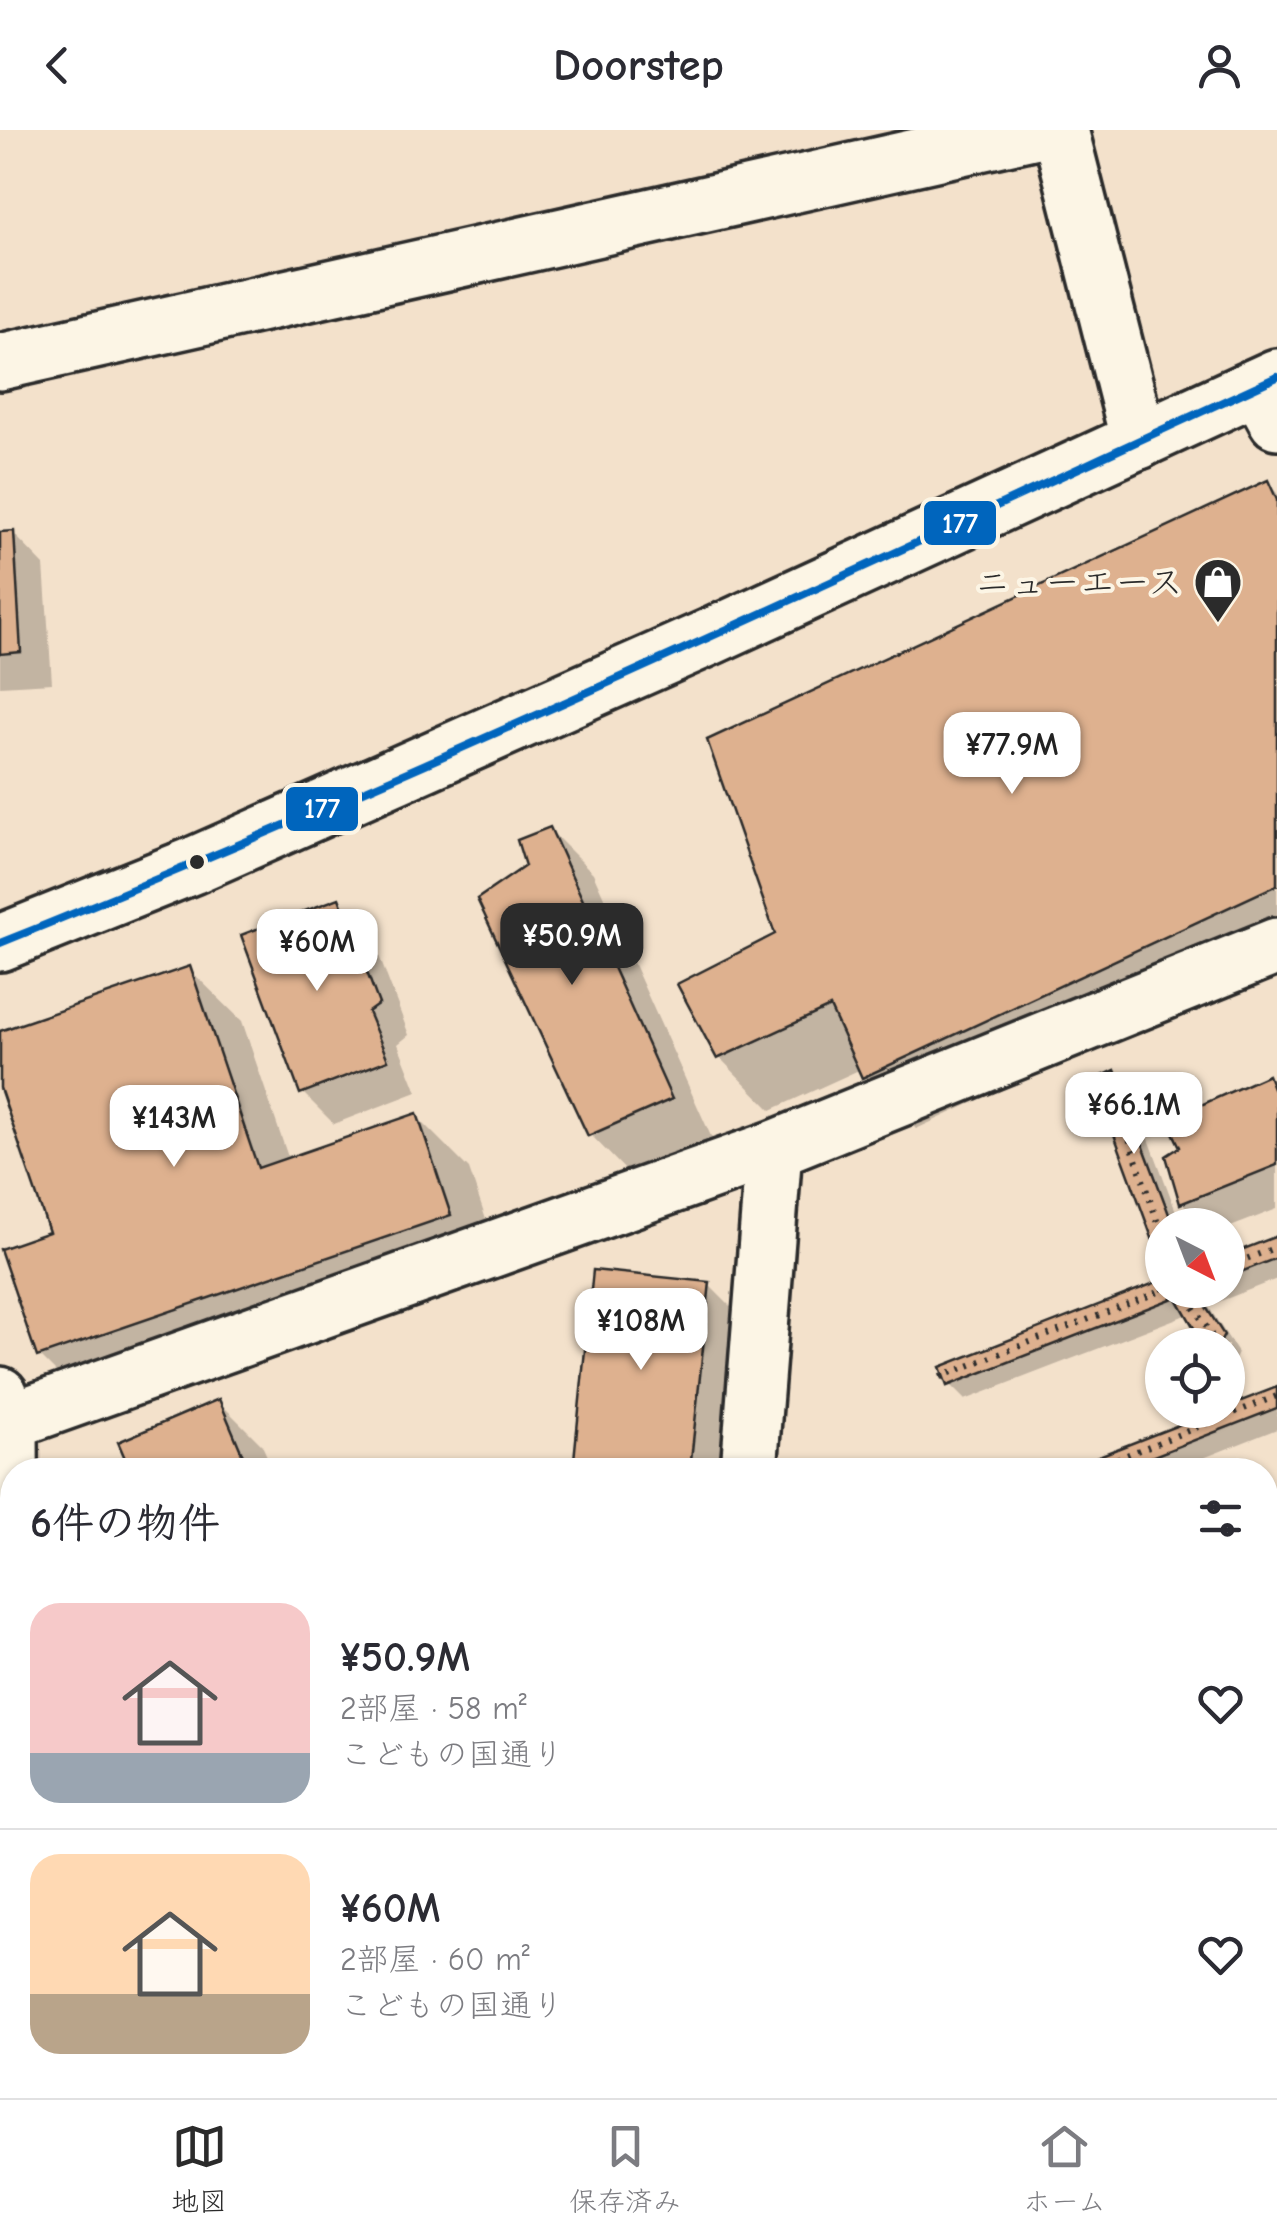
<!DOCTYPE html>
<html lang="ja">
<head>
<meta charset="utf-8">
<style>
	:root { --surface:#fff; --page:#f7f7f7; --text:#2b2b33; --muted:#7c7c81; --line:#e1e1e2; --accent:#2b2b2b }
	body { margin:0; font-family:"Comic Neue","Klee One",sans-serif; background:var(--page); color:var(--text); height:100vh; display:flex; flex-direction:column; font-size:38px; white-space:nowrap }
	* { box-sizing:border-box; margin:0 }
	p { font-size:32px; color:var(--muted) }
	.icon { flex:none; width:55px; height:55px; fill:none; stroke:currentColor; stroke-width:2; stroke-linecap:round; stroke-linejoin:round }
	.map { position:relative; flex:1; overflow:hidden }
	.side { position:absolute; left:0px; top:1328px; width:1278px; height:642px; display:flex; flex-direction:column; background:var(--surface); border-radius:40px 40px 0 0; box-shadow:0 2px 8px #0004 }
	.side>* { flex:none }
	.needle { width:65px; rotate:138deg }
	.buttons { position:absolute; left:1145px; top:1078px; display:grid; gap:20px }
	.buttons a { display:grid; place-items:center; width:100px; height:100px; border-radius:50%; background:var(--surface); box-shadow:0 2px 8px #0004; font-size:50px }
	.price { position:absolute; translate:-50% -85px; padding:0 22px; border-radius:20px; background:#fff; color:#222; font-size:32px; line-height:65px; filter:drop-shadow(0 2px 5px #0008) }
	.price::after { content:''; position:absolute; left:50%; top:60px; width:30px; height:22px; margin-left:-15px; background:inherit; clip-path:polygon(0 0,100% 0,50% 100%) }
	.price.active { background:var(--accent); color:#fff }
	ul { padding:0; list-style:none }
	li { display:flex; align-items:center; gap:30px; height:250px; padding:0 30px }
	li+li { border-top:2px solid var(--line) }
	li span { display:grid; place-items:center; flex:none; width:280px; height:200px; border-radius:30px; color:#555 }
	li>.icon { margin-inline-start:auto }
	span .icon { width:120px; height:120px; fill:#fffc; stroke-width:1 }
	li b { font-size:42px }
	h2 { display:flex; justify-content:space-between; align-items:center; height:120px; padding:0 30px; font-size:42px }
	header { display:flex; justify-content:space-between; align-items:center; height:130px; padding:0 30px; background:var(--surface); font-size:45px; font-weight:800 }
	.tab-bar { display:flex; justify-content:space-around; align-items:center; height:140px; border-top:2px solid var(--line); background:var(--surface); font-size:28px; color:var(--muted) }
	.tab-bar a { display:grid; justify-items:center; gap:5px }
	.tab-bar .active { color:var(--accent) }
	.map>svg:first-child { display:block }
	.shadow { fill:#0003 }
	.building { fill:#deb18f; stroke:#2b2b2b; stroke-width:2.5 }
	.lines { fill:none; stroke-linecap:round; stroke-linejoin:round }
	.street-casing { stroke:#2b2b2b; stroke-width:62 }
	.secondary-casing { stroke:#2b2b2b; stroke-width:62 }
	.path { stroke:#2b2b2b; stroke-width:6; stroke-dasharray:2.5 8; stroke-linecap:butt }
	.street { stroke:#fcf5e5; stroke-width:55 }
	.secondary { stroke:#fcf5e5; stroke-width:55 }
	.bus-1-casing { stroke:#fcf5e5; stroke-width:15 }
	.bus-1 { stroke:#0065bd; stroke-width:8 }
	.bus-dot { fill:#2b2b2b; stroke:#fcf5e5; stroke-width:4 }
	.labels { text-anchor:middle; stroke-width:8; stroke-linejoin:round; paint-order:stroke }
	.poi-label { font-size:35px; fill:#2b2b2b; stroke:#fcf5e5; text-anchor:end }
	.line-badge { stroke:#fcf5e5; stroke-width:4 }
	.badge-label { font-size:28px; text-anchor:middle; font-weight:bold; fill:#fff }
</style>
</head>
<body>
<header><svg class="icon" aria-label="back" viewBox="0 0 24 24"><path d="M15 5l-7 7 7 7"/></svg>Doorstep<svg class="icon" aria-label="person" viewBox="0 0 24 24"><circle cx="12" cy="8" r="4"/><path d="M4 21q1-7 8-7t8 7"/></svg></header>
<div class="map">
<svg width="1277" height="1968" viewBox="0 0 1277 1968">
	<rect width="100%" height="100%" fill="#f3e1cb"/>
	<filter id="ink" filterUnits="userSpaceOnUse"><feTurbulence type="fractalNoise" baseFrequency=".01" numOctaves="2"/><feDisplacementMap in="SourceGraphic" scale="20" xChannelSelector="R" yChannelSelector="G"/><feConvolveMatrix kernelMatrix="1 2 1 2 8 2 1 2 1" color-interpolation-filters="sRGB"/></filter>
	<g filter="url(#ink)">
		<path class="shadow" d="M 1267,353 L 1277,363 L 1277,832 L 916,999 L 864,946 L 861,939 L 771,980 L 719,927 L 778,805 Z
			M 13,403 L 44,435 L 52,553 L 0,556 L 0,404 Z
			M 550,700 L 593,743 L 714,1013 L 633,1048 L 590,1004 L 528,737 Z
			M 338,771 L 370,802 L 409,905 L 398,914 L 417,962 L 334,994 L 303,963 Z
			M 189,839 L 242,891 L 289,1030 L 416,986 L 469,1039 L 502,1137 L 92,1278 L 39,1225 L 52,1103 L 0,950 L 0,904 Z
			M 1115,943 L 1130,958 L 1181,1095 L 1162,1095 L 1162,1128 L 1097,951 Z
			M 1268,948 L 1277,958 L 1277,1079 L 1228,1098 L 1228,1095 L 1204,1095 L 1182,1073 Z
			M 1277,1109 L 1277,1149 L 1208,1176 L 1238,1223 L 1228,1247 L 1228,1215 L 1201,1215 L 1203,1210 L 1188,1184 L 965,1270 L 949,1254 L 943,1238 L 1162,1153 L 1162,1160 L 1228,1160 L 1228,1128 Z
			M 708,1154 L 752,1198 L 737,1340 L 575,1340 Z
			M 1277,1259 L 1277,1299 L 1173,1340 L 1070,1340 L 1212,1285 L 1209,1280 L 1228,1280 L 1228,1266 L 1235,1276 Z
			M 219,1272 L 262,1315 L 273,1340 L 133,1340 Z
			M 1277,1619 L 1277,1868 L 1265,1856 L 1265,1627 Z
			M 0,1673 L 12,1674 L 12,1835 L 0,1834 Z
			M 0,1850 L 12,1852 L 12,1958 L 236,1958 L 234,1968 L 0,1968 Z
			M 544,1958 L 580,1958 L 575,1968 L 564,1968 Z
			M 608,1958 L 723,1958 L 720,1968 L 618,1968 Z
			M 911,1958 L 1160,1958 L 1164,1968 L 917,1968 Z"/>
		<path class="building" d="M 1268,350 L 1277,370 L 1277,755 L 862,948 L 830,877 L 717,929 L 677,854 L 775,804 L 707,610 Z
			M 14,401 L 21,522 L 0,524 L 0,402 Z
			M 550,697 L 672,969 L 588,1006 L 477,769 L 525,736 L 517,710 Z
			M 339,768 L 379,874 L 368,882 L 388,930 L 300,964 L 241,805 Z
			M 190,836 L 258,1038 L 417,983 L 451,1085 L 37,1227 L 0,1119 L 49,1102 L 0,958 L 0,901 Z
			M 1115,940 L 1173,1095 L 1162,1095 L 1162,1135 L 1094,950 Z
			M 1268,945 L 1277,968 L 1277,1035 L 1180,1074 L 1166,1026 L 1180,1017 L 1167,990 Z
			M 1277,1106 L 1277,1128 L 1228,1147 L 1228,1125 Z
			M 593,1140 L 710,1152 L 690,1340 L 573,1340 Z
			M 1162,1150 L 1162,1160 L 1194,1160 L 947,1256 L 940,1237 Z
			M 1172,1160 L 1195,1160 L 1224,1205 L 1219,1215 L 1198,1215 L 1201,1210 Z
			M 1277,1257 L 1277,1278 L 1118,1340 L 1063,1340 L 1217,1280 L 1228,1280 L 1228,1276 Z
			M 219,1269 L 249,1340 L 130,1340 L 118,1312 Z
			M 1277,1616 L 1277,1790 L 1265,1798 L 1265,1624 Z
			M 0,1670 L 12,1672 L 12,1756 L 0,1755 Z
			M 0,1765 L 12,1766 L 12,1809 L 0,1808 Z
			M 0,1848 L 12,1849 L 12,1947 L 0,1945 Z
			M 83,1958 L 185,1958 L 183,1968 L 153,1968 Z
			M 623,1958 L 683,1958 L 680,1968 L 660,1968 Z
			M 908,1958 L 990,1958 L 970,1968 L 935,1968 L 931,1961 L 914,1968 Z
			M 1039,1958 L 1108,1958 L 1081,1968 L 1044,1968 Z
			M 1248,1958 L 1252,1968 L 1219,1968 Z"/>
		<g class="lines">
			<g class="street-casing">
				<path id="street" d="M 1060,0 L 1139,311
					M 0,232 L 1037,0
					M 1258,256 L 1277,291
					M 0,1265 L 10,1291 L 11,1540 L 0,1547
					M 10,1291 L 774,1019 L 1277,816
					M 749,1340 L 774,1019
					M 833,1958 L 844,1968"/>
			</g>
			<g class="secondary-casing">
				<path id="secondary" d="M 0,813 L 192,736 L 710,507 L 1277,247"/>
			</g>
			<path class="path" d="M 1109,950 L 1162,1105
				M 1228,1136 L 1277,1117
				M 1182,1160 L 1211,1204 L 1208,1215
				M 940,1247 L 1164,1160
				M 1088,1340 L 1277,1266"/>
			<use href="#street" class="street"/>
			<use href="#secondary" class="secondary"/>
			<g class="bus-1-casing">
				<path id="bus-1" d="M 0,813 C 432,640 854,441 1277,247"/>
			</g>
			<use href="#bus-1" class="bus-1"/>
		</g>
	</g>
	<defs>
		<g id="shop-pin" transform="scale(2.5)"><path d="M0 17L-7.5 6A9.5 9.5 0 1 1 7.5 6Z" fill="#2b2b2b" stroke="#fcf5e5"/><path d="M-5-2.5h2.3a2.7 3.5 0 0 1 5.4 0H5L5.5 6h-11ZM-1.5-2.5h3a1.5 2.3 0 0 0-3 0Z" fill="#fff"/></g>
	</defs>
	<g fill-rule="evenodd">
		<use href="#shop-pin" x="1218" y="452"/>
	</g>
	<circle class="bus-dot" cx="197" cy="732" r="9"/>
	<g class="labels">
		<g class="poi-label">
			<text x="1183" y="464">ニューエース</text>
		</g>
	</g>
	<g class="line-badge">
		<rect x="922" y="369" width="76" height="48" rx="10" fill="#0065bd"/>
		<rect x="284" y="655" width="76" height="48" rx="10" fill="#0065bd"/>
	</g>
	<g class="badge-label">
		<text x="960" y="403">177</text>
		<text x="322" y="688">177</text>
	</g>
</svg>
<div class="buttons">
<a><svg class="needle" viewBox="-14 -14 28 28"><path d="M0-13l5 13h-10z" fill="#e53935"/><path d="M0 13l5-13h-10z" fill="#7c7c81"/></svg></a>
<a><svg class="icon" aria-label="locate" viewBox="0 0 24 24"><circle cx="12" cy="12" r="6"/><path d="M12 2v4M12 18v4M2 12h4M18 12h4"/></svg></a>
</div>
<b class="price" style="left:1012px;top:667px">¥77.9M</b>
<b class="price active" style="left:572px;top:858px">¥50.9M</b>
<b class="price" style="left:317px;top:864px">¥60M</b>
<b class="price" style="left:1134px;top:1027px">¥66.1M</b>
<b class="price" style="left:174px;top:1040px">¥143M</b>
<b class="price" style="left:641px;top:1243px">¥108M</b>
<section class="side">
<h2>6件の物件<svg class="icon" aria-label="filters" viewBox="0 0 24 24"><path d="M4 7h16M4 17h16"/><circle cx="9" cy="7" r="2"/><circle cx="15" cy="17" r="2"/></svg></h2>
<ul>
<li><span style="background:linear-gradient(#f6c9c9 75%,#9aa5b1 0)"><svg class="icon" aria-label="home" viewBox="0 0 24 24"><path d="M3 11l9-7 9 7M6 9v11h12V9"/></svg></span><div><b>¥50.9M</b><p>2部屋 · 58 m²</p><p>こどもの国通り</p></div><svg class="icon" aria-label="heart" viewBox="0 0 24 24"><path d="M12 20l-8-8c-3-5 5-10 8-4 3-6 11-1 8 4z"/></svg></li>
<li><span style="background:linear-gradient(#ffd9b3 70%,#b9a48a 0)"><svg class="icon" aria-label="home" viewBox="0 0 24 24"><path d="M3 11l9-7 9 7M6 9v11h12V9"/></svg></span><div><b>¥60M</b><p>2部屋 · 60 m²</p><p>こどもの国通り</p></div><svg class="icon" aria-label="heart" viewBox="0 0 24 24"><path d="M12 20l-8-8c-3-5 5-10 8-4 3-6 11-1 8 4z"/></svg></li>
</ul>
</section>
</div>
<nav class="tab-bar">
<a class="active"><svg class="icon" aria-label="map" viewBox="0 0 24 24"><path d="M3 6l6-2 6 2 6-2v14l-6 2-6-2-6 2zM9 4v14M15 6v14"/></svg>地図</a>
<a><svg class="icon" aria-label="saved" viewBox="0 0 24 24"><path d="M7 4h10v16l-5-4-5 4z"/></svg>保存済み</a>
<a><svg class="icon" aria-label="home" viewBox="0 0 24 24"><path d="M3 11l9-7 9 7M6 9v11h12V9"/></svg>ホーム</a>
</nav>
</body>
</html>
